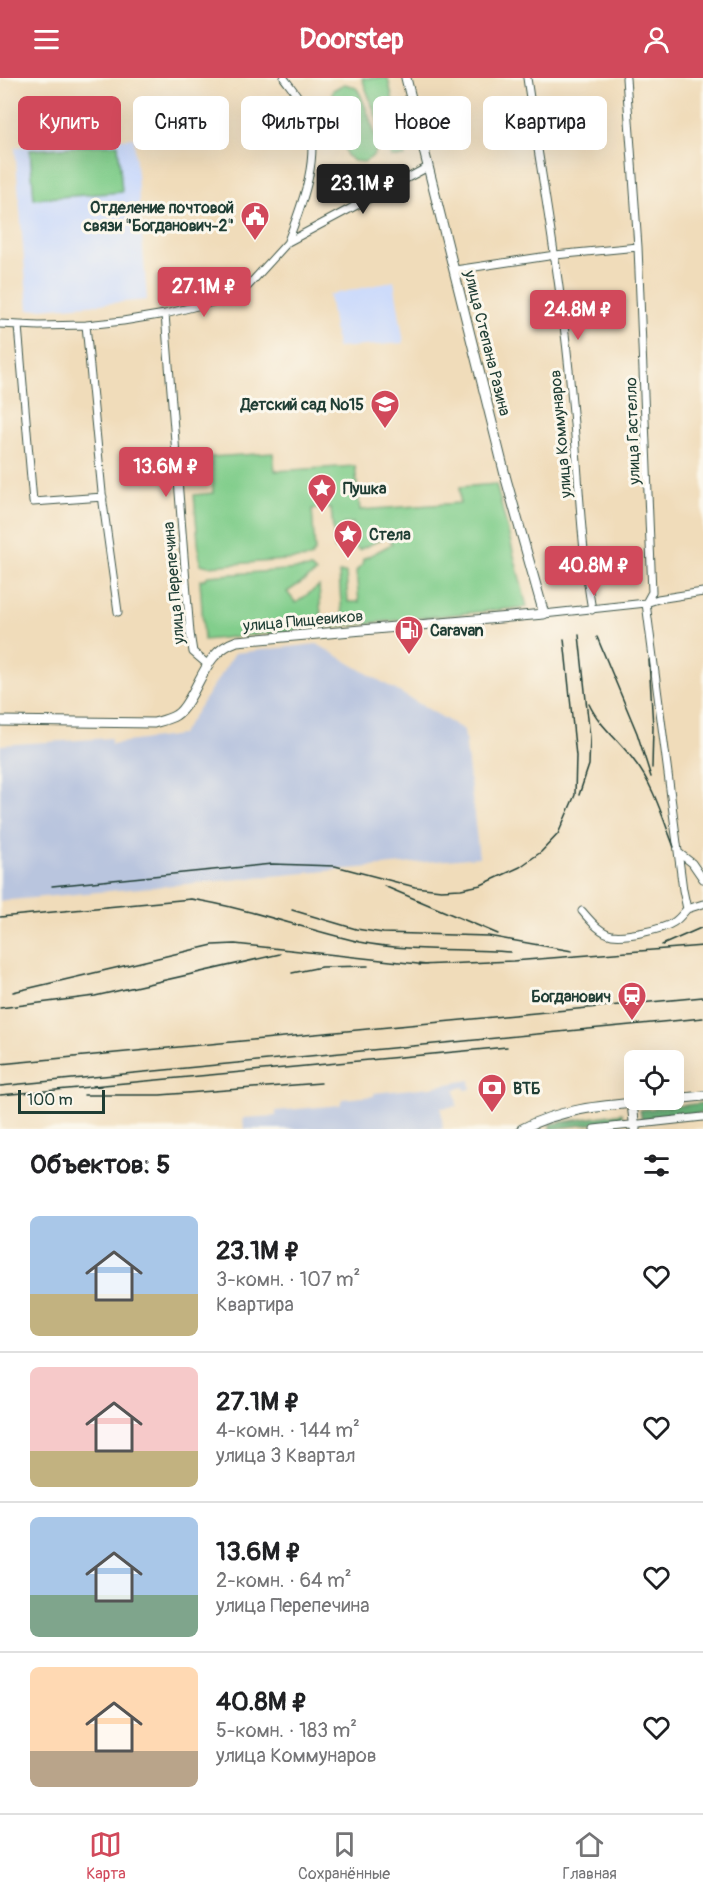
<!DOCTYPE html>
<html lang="ru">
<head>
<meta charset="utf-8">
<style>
	:root { --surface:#fff; --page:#f2f2f2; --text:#202124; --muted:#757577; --line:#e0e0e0; --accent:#d1495b }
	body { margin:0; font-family:Pangolin,sans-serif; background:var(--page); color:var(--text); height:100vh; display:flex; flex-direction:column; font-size:22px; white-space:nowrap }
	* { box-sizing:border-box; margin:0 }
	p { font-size:20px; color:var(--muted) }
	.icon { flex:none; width:33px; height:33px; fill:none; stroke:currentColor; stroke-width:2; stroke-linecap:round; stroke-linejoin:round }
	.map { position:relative; height:1051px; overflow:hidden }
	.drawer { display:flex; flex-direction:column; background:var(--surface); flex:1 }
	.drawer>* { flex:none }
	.banner { position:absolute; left:18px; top:18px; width:668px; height:54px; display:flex; gap:12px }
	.tools { position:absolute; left:624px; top:972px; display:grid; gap:12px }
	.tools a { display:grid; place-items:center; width:60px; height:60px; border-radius:9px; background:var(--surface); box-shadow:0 6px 24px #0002; font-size:30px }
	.scale { position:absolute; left:18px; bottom:15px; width:87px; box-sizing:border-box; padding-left:6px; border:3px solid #1f3d34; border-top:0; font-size:16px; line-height:21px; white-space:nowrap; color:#1f3d34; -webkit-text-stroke:4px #fbf7ec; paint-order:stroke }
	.price { position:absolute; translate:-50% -51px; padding:0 14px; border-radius:6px; background:var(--accent); color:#fff; font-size:20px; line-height:39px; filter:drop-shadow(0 2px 3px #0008) }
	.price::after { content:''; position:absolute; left:50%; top:36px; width:18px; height:14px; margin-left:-9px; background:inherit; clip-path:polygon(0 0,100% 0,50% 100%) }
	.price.active { background:#222; color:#fff }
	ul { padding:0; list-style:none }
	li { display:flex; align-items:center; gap:18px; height:150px; padding:0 30px }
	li+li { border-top:2px solid var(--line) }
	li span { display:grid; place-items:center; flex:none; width:168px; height:120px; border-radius:9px; color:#555 }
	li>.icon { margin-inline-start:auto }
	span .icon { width:72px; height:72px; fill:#fffc; stroke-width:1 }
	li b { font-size:26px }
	h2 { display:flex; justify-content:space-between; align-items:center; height:72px; padding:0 30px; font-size:26px }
	.pill { padding:0 21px; border-radius:9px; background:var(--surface); box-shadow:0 6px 24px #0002; font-size:21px; line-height:54px }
	.pill.active { background:var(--accent); color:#fff }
	header { display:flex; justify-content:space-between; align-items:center; height:78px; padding:0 30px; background:var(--accent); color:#fff; font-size:27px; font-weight:700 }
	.tab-bar { display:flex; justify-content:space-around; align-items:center; height:84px; border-top:2px solid var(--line); background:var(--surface); font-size:16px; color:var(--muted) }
	.tab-bar a { display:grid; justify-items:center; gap:3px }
	.tab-bar .active { color:var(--accent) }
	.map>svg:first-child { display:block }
	.built { fill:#cddbfa }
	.industrial { fill:#b9c5de }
	.green { fill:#82ce8c; stroke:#508660; stroke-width:1.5 }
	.forest { fill:#69b178; stroke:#447756; stroke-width:1.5 }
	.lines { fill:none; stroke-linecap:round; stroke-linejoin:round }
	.street-casing { stroke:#3e5548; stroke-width:9 }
	.secondary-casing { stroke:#3e5548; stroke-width:11 }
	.street { stroke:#fff; stroke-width:7 }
	.secondary { stroke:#fff; stroke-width:9 }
	.rail { stroke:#1f3d34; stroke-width:1.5 }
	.labels { text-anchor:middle; stroke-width:6; stroke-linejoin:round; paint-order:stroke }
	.poi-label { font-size:16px; font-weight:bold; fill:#1f3d34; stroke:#fbf7ec; text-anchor:start }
	.street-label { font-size:16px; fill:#1f3d34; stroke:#fbf7ec }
</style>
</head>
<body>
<header><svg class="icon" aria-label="menu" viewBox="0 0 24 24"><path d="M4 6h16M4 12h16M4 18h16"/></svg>Doorstep<svg class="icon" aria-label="person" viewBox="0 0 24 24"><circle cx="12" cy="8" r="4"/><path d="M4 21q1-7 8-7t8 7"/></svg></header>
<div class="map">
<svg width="703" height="1051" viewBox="0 0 703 1051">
	<rect width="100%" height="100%" fill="#fbf7ec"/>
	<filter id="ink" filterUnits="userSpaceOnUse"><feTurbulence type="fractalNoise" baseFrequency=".0167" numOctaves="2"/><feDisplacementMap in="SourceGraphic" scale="12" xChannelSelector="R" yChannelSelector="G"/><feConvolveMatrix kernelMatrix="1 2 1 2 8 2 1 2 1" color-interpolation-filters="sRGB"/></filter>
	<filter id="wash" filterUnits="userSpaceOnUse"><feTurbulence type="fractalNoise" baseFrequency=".008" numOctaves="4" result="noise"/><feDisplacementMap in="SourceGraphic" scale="24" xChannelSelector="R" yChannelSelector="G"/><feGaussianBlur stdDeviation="1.35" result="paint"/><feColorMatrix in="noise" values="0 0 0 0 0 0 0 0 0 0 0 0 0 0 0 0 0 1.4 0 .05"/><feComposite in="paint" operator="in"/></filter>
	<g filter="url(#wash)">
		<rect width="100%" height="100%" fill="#f0dcba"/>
		<path class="built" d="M 134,60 L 147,222 L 28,232 L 15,69 Z
			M 394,203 L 404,265 L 337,270 L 329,217 Z"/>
		<path class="industrial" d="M 317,566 L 464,652 L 479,779 L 0,823 L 0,667 L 111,660 L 111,666 L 181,657 L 235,575 Z
			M 470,1002 L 471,1011 L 465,1012 L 464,1009 L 455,1011 L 457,1028 L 441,1030 L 443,1051 L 244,1051 L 243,1040 L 276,1038 L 276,1033 L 340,1027 L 342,1021 L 374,1018 L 374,1015 L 431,1009 Z"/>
		<path class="green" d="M 362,0 L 388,0 L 405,79 L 391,79 Z
			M 344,6 C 348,7 353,8 357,11 C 362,17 378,62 377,70 C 376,77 370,81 364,84 L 354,83 L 347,78 L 329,27 L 333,12 Z
			M 118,66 L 122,114 L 34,121 L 30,72 Z
			M 273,375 L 275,393 L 355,388 L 360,432 L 460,425 L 460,409 L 496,406 L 527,529 L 204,562 L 200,502 L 205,501 L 208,498 L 311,490 L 316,495 L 287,514 L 296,525 L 319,508 L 321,540 L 342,539 L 339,495 L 346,495 L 348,524 L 359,524 L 356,493 L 362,487 L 363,481 L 392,466 L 388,458 L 359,472 L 355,469 L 353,445 L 344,446 L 346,470 L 335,471 L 331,430 L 312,431 L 315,473 L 310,480 L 208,488 L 200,486 L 194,417 L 213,415 L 211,379 Z"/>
		<path class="forest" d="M 703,1025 L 703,1035 L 642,1042 L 640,1032 Z
			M 622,1035 L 623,1042 L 550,1051 L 550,1046 Z"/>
	</g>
	<g filter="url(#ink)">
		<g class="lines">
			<g class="street-casing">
				<path id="street" d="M 284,0 C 292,11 303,23 307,36 C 321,78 303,124 288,163
					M 527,0 C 543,108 563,215 572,324 C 579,393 580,463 592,532
					M 626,0 L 638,169 L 652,514 L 646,525
					M 455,192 L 555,177 L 638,169
					M 165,236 L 190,555 L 193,574 L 207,586
					M 0,246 L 39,248 L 86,247 L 123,243 L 165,236 L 229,220 L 248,208 L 288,164 L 428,89
					M 86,247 L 103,425 L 118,534
					M 18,248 L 33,424 L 103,419
					M 544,536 L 646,525 L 658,521 L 703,514
					M 679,775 L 692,785 L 703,801
					M 687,831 L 703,826
					M 582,833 C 590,842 600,855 612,857 C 626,859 662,852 674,844 C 679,841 683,835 687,831 L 683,812 L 646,525
					M 594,1051 L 703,1039"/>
			</g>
			<g class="secondary-casing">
				<path id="secondary" d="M 0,643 L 154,645 C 161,643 170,641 176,637 C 181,634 185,628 188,623 C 203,599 208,573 237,563 L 544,536 L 506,401 L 406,0
					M 674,1021 L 703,1018
					M 632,1026 L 635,1051
					M 522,1051 C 566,1027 620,1027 670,1022"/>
			</g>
			<use href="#street" class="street"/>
			<use href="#secondary" class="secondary"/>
			<path class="rail" d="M 579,557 L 590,659 L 589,687 L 579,717
				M 597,559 L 637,655 L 651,699
				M 649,582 L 653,649 L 652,690
				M 589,626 C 599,648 621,664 635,684 C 654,708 663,741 674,769
				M 52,808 L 272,786 L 335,788 L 415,809 L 441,812 L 461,811 L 481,807 L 520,789 L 541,774 L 558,756 L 575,717 L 576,678 L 564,561
				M 384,808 L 498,856
				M 292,832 L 356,851 L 383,855 L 488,858 L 572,873
				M 0,839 L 191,821 C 248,830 303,851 360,864 C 409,874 460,870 510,874
				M 662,867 L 703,849
				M 419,887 L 513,883 L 703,868
				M 292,895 L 321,889 L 368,888
				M 13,914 L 213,867 L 235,866 L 427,887
				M 0,930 L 95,918 L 280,876
				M 0,986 L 703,919
				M 0,1008 L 703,940
				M 93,1008 L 507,969
				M 0,1017 L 101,1008
				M 84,1017 L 160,1017 L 321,1005"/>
		</g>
	</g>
	<defs>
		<g id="civic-pin" transform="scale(1.5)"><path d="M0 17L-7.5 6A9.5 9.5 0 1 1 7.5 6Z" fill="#d1495b" stroke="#fbf7ec"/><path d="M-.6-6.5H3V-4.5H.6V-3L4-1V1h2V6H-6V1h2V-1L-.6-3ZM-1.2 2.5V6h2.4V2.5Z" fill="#fff"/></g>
		<g id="school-pin" transform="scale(1.5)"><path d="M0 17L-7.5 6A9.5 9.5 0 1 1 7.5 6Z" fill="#d1495b" stroke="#fbf7ec"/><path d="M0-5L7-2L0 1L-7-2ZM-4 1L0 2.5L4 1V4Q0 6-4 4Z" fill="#fff"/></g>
		<g id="sight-pin" transform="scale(1.5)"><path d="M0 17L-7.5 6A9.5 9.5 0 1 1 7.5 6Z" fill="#d1495b" stroke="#fbf7ec"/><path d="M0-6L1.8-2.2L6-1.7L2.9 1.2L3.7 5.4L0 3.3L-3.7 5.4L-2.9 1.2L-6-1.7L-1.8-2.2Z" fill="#fff"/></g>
		<g id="fuel-pin" transform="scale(1.5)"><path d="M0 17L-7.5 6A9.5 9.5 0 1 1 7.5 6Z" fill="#d1495b" stroke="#fbf7ec"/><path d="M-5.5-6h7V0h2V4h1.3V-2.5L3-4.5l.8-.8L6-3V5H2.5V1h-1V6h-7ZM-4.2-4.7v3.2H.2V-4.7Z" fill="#fff"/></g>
		<g id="station-pin" transform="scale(1.5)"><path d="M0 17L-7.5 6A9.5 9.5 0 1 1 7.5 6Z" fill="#d1495b" stroke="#fbf7ec"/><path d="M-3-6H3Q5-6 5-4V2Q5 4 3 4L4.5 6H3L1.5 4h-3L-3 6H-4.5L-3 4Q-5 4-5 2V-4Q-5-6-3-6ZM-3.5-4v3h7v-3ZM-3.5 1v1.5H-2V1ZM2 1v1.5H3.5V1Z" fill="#fff"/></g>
		<g id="bank-pin" transform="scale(1.5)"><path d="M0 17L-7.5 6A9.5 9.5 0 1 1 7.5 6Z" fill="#d1495b" stroke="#fbf7ec"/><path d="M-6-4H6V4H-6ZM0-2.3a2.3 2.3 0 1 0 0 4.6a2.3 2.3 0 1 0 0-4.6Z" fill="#fff"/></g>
	</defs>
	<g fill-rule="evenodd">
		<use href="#civic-pin" x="255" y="138"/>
		<use href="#school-pin" x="385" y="326"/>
		<use href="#sight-pin" x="322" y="410"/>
		<use href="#sight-pin" x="348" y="456"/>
		<use href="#fuel-pin" x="409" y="552"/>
		<use href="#station-pin" x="632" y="918"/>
		<use href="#bank-pin" x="492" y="1010"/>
	</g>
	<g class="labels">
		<g class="poi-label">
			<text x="234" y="135" text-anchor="end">Отделение почтовой<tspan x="234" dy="18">связи "Богданович-2"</tspan></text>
			<text x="364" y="332" text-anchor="end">Детский сад №15</text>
			<text x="343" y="416">Пушка</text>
			<text x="369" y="462">Стела</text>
			<text x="430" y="558">Caravan</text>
			<text x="611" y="924" text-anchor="end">Богданович</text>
			<text x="513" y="1016">ВТБ</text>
		</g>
		<g class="street-label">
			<text transform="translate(488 265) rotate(76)" y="6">улица Степана Разина</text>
			<text transform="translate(632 353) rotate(-92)" y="6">улица Гастелло</text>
			<text transform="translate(560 356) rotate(-95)" y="6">улица Коммунаров</text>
			<text transform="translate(173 505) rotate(-95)" y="6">улица Перепечина</text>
			<text transform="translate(303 542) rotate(-5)" y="6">улица Пищевиков</text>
		</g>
	</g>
</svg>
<div class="tools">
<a><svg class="icon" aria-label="locate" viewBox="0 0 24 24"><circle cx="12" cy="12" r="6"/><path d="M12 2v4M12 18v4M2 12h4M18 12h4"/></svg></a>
</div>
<div class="scale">100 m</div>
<b class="price active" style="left:363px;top:137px">23.1M ₽</b>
<b class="price" style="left:204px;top:240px">27.1M ₽</b>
<b class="price" style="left:578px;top:263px">24.8M ₽</b>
<b class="price" style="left:166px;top:420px">13.6M ₽</b>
<b class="price" style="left:594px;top:519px">40.8M ₽</b>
<div class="banner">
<a class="pill active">Купить</a>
<a class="pill">Снять</a>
<a class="pill">Фильтры</a>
<a class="pill">Новое</a>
<a class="pill">Квартира</a>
</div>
</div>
<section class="drawer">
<h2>Объектов: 5<svg class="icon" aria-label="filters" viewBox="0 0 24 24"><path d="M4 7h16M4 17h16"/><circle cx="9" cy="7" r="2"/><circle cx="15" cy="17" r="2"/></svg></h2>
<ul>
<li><span style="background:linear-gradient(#a9c7e8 65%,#c2b280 0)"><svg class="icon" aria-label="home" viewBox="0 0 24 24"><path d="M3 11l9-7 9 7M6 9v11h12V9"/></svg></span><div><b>23.1M ₽</b><p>3-комн. · 107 m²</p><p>Квартира</p></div><svg class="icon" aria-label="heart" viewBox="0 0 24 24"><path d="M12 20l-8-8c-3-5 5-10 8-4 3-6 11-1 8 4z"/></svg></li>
<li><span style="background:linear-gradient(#f6c9c9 70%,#c2b280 0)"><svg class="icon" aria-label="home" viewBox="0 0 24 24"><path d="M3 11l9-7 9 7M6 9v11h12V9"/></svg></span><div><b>27.1M ₽</b><p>4-комн. · 144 m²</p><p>улица 3 Квартал</p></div><svg class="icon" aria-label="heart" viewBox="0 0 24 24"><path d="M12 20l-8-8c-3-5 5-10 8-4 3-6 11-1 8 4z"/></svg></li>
<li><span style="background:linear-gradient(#a9c7e8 65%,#7fa58c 0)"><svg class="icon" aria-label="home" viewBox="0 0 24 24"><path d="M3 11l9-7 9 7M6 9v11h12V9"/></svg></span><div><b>13.6M ₽</b><p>2-комн. · 64 m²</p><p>улица Перепечина</p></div><svg class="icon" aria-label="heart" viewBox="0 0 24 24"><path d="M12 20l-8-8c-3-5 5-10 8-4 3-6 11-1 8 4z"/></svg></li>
<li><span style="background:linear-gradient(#ffd9b3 70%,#b9a48a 0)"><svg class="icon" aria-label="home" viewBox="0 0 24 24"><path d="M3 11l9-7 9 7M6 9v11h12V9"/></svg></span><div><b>40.8M ₽</b><p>5-комн. · 183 m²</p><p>улица Коммунаров</p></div><svg class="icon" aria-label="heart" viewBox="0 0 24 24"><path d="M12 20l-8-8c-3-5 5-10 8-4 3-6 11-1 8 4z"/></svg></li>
</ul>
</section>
<nav class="tab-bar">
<a class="active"><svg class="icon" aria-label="map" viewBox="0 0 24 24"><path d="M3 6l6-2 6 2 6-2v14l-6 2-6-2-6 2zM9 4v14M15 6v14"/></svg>Карта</a>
<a><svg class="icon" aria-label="saved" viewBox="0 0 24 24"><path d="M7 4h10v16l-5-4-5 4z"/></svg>Сохранённые</a>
<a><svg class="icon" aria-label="home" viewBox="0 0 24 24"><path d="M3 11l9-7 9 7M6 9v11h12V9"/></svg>Главная</a>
</nav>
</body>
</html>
